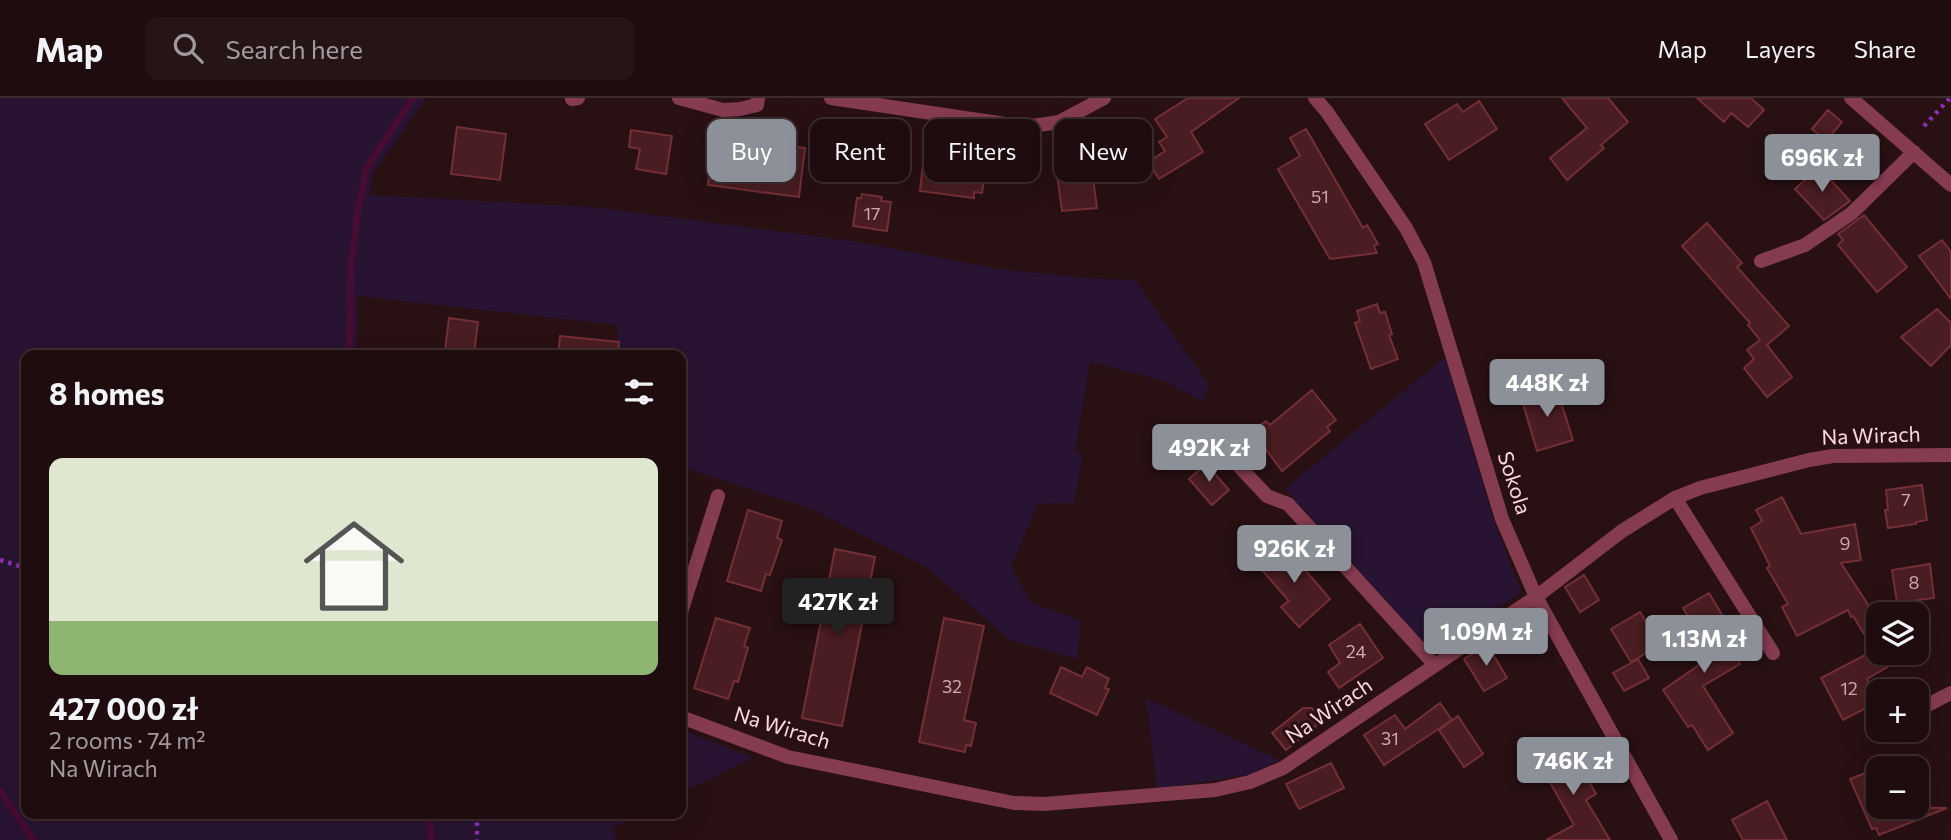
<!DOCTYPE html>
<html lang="en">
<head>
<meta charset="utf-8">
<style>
	:root { --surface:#1e0c0e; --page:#261517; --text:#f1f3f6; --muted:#a19b9e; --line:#3c2c2e; --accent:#8c9099 }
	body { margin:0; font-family:Commissioner,sans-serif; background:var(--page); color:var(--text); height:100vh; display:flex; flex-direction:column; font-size:26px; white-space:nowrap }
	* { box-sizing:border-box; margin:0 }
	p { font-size:23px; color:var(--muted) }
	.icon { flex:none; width:38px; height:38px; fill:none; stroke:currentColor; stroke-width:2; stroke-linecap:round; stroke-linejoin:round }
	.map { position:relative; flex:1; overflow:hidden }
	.sheet { position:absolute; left:21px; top:252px; width:665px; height:469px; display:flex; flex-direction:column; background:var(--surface); border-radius:14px; box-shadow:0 7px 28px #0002,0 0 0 2px var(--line) }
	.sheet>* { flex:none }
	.hud { position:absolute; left:707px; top:21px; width:665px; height:63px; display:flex; gap:14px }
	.controls { position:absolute; left:1866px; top:504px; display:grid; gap:14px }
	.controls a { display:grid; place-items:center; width:63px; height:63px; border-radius:14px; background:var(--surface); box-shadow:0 7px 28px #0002,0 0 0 2px var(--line); font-size:35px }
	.price { position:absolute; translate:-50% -60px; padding:0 16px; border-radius:7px; background:var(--accent); color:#fff; font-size:23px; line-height:46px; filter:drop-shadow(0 2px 4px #0008) }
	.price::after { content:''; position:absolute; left:50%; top:42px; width:21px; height:16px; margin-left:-10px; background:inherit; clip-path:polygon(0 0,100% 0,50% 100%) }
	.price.on { background:#222; color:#fff }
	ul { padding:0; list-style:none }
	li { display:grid; align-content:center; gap:14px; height:371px; padding:0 28px }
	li+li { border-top:2px solid var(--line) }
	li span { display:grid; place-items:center; height:217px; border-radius:14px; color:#555 }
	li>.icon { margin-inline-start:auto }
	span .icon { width:126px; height:126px; fill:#fffc; stroke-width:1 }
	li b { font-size:30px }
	h2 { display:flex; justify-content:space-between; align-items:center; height:84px; padding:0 28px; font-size:30px }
	.tag { padding:0 24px; border-radius:14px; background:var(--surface); box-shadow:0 7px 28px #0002,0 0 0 2px var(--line); font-size:24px; line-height:63px }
	.tag.on { background:var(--accent); color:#fff }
	header { display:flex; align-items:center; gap:42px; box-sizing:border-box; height:98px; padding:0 35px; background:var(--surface); border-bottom:2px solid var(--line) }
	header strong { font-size:33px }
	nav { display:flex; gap:38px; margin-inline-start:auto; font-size:24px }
	.search { width:490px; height:63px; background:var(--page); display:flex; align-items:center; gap:18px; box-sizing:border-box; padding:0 24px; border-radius:14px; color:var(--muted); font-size:26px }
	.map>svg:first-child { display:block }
	.green { fill:#281432 }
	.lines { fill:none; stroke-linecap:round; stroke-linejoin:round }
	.stream { stroke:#460c32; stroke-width:7 }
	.building { fill:#491d21; stroke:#742f36; stroke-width:2 }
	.path { stroke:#8832b8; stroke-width:4.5; stroke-dasharray:3.5 5; stroke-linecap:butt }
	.service { stroke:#863c50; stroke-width:14 }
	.minor { stroke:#863c50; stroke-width:14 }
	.tertiary { stroke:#863c50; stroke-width:14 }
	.labels { text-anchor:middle; stroke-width:6; stroke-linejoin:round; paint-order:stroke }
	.number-label { font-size:18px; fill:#d1a9b0 }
	.street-label { font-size:21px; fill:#fed8df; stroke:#281013 }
</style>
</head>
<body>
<header>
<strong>Map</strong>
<div class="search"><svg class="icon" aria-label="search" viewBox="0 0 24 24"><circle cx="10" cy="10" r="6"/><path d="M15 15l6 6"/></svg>Search here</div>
<nav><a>Map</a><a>Layers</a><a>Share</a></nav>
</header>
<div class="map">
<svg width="1951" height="742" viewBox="0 0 1951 742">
	<rect width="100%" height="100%" fill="#281013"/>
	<path class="green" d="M 0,0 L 426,0 L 373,76 L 370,97 L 592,109 L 853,143 L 999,171 L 1084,180 L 1135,182 L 1209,287 L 1203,303 L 1164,283 L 1090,264 L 1075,354 L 1083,357 L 1074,405 L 1038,406 L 1011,468 L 1030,504 L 1081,523 L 1077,561 L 1010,542 L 928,470 L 812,411 L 681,369 L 681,257 L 615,257 L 618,227 L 358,198 L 357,248 L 359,257 L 26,257 L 26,716 L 640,716 L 612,730 L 617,742 L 0,742 Z
		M 1445,259 L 1492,417 L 1521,494 L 1447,546 L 1422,542 L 1285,391 Z
		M 1146,600 L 1279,662 L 1248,677 L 1157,691 Z
		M 681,632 L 752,659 L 752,660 L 681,695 Z"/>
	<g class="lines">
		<path class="stream" d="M 350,257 L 351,166 L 358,111 L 367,69 L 413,0
			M 0,693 L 33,742
			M 430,716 L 431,742"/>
	</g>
	<path class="building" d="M 1188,0 L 1239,0 L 1191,34 L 1203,54 L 1159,81 L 1148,64 L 1165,53 L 1159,44 L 1167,39 L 1155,21 Z
		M 1562,0 L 1608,0 L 1628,24 L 1601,47 L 1604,50 L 1567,82 L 1550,60 L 1587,30 Z
		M 1697,0 L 1751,0 L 1764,12 L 1748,29 L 1731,15 L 1724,24 Z
		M 1479,3 L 1497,31 L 1449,62 L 1425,26 L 1457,6 L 1463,14 Z
		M 1828,12 L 1842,24 L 1826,43 L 1812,31 Z
		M 457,29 L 506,36 L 500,82 L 451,76 Z
		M 1306,31 L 1363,130 L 1367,127 L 1378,146 L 1374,148 L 1377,155 L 1330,161 L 1278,71 L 1300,58 L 1290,40 Z
		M 631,32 L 672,38 L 666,76 L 636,71 L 640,51 L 629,49 Z
		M 719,38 L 742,42 L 740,48 L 746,49 L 742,74 L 782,78 L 786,48 L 805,50 L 799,99 L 708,87 L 710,70 L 713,71 Z
		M 925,47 L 988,55 L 982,95 L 974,94 L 974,100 L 920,93 Z
		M 1819,69 L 1850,103 L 1824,122 L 1795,91 Z
		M 1092,72 L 1097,110 L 1062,113 L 1057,77 Z
		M 862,96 L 882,99 L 881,103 L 891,104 L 887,133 L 853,128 L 857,100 L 861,100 Z
		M 1864,117 L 1907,169 L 1877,194 L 1838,147 L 1843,142 L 1838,136 Z
		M 1707,125 L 1742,165 L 1737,169 L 1789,228 L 1767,247 L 1792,279 L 1767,299 L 1744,270 L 1754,261 L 1747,252 L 1760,242 L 1748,227 L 1750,225 L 1682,148 Z
		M 1942,142 L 1951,154 L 1951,201 L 1919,158 Z
		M 1377,206 L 1380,215 L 1385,214 L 1392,236 L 1389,237 L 1398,261 L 1371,271 L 1355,225 L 1360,223 L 1357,213 Z
		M 1937,211 L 1951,225 L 1951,247 L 1931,268 L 1901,239 Z
		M 449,220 L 478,224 L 474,256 L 445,252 Z
		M 560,238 L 619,244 L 618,257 L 558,257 Z
		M 1556,288 L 1573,342 L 1537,353 L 1521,299 Z
		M 1312,292 L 1336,322 L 1327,329 L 1330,333 L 1282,373 L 1252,333 L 1266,323 L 1270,327 Z
		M 1206,366 L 1229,392 L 1212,407 L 1189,381 Z
		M 1922,387 L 1927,422 L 1916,424 L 1916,426 L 1888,430 L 1885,412 L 1888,412 L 1886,392 Z
		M 1782,399 L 1801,436 L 1855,426 L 1861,462 L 1841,465 L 1878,522 L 1878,555 L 1912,555 L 1867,581 L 1878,604 L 1843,622 L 1821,580 L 1869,555 L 1876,555 L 1853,518 L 1851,519 L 1848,512 L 1797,538 L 1782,509 L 1788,506 L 1767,470 L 1770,468 L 1751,430 L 1762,423 L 1756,412 Z
		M 748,412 L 782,423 L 777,440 L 782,442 L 770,477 L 766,476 L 761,493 L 727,483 Z
		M 1273,450 L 1280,458 L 1287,451 L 1330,501 L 1299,529 L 1281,509 L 1289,503 L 1256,465 Z
		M 835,451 L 875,459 L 842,628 L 802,620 Z
		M 1930,466 L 1934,500 L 1897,505 L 1892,472 Z
		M 1584,477 L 1599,502 L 1580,514 L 1565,489 Z
		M 1709,495 L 1728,527 L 1719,532 L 1740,566 L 1703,588 L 1733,635 L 1708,652 L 1692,627 L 1688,629 L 1663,592 L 1709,560 L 1707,558 L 1711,556 L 1683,510 Z
		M 1640,514 L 1660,547 L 1631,564 L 1611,531 Z
		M 716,520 L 750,530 L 744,548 L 748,550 L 738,584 L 734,583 L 728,601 L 694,590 Z
		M 944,520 L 984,528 L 964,622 L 976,625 L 971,648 L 966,647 L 965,654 L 919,644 Z
		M 1360,526 L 1383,560 L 1339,590 L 1328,574 L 1340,565 L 1329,547 Z
		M 1487,546 L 1507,580 L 1484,593 L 1464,561 Z
		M 1638,561 L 1649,580 L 1624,593 L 1613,575 Z
		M 1061,569 L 1082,579 L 1087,569 L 1109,581 L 1105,590 L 1109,591 L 1097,617 L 1050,595 Z
		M 1440,605 L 1452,622 L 1384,667 L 1364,637 L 1395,617 L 1405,631 Z
		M 1303,610 L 1312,610 L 1319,620 L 1317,627 L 1286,652 L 1272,635 Z
		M 1458,618 L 1483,656 L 1464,669 L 1439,632 Z
		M 1569,648 L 1596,696 L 1586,702 L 1610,742 L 1546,742 L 1574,727 L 1539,665 Z
		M 1331,665 L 1344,690 L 1299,711 L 1286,686 Z
		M 1878,670 L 1878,705 L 1869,709 L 1947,710 L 1879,737 L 1876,730 L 1872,731 L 1850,681 Z
		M 1767,703 L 1787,742 L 1743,742 L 1732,722 Z"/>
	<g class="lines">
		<path class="path" d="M 1924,28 L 1950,0
			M 0,462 L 26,470
			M 477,716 L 477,742"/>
		<path class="service" d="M 1761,163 L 1805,147 L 1852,115 L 1914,54
			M 1675,400 L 1773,555
			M 681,514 L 718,398"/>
		<path class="minor" d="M 679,0 L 723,12 L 740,11 L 757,7 L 758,0
			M 831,0 L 1026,29 L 1059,24 L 1104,0
			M 1315,0 L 1327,14 L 1406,130 L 1424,164 L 1502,421 L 1536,499 L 1671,742
			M 572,1 L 578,0
			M 1217,345 L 1267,398 L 1288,406 L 1435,567
			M 1916,613 L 1951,595
			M 681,619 L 788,659 L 1014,705 L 1044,706 L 1215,692 L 1250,684 L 1283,670 L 1536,499 L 1622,433 L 1675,400 L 1700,390 L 1809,362 L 1833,358 L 1951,357
			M 1880,632 L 1881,632"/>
		<path class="tertiary" d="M 1851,0 L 1951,87"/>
	</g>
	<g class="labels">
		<g class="number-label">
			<text x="1320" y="105">51</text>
			<text x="872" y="122">17</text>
			<text x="1906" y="408">7</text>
			<text x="1845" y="452">9</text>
			<text x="1914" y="491">8</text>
			<text x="1356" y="560">24</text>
			<text x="952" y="595">32</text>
			<text x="1849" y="597">12</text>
			<text x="1390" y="647">31</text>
		</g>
		<g class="street-label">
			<text transform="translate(1871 338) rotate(-2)" y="7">Na Wirach</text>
			<text transform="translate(1514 385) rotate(72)" y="7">Sokola</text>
			<text transform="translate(1329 613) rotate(-34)" y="7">Na Wirach</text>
			<text transform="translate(782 630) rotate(17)" y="7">Na Wirach</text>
		</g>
	</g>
</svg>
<div class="controls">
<a><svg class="icon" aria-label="layers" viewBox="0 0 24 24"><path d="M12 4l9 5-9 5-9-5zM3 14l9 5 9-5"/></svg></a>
<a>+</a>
<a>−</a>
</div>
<b class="price" style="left:1822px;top:96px">696K zł</b>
<b class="price" style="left:1547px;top:321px">448K zł</b>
<b class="price" style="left:1209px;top:386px">492K zł</b>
<b class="price" style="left:1294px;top:487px">926K zł</b>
<b class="price on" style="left:838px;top:540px">427K zł</b>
<b class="price" style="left:1486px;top:570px">1.09M zł</b>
<b class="price" style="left:1704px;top:577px">1.13M zł</b>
<b class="price" style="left:1573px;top:699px">746K zł</b>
<div class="hud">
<a class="tag on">Buy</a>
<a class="tag">Rent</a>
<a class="tag">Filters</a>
<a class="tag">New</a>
</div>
<section class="sheet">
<h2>8 homes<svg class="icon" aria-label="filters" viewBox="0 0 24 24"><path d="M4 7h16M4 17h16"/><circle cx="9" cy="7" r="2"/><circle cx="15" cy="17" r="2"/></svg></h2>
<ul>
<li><span style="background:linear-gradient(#dfe7d0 75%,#8fb573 0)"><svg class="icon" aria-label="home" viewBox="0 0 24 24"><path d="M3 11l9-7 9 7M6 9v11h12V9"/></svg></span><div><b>427 000 zł</b><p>2 rooms · 74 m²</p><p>Na Wirach</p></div></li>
</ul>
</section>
</div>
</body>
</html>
